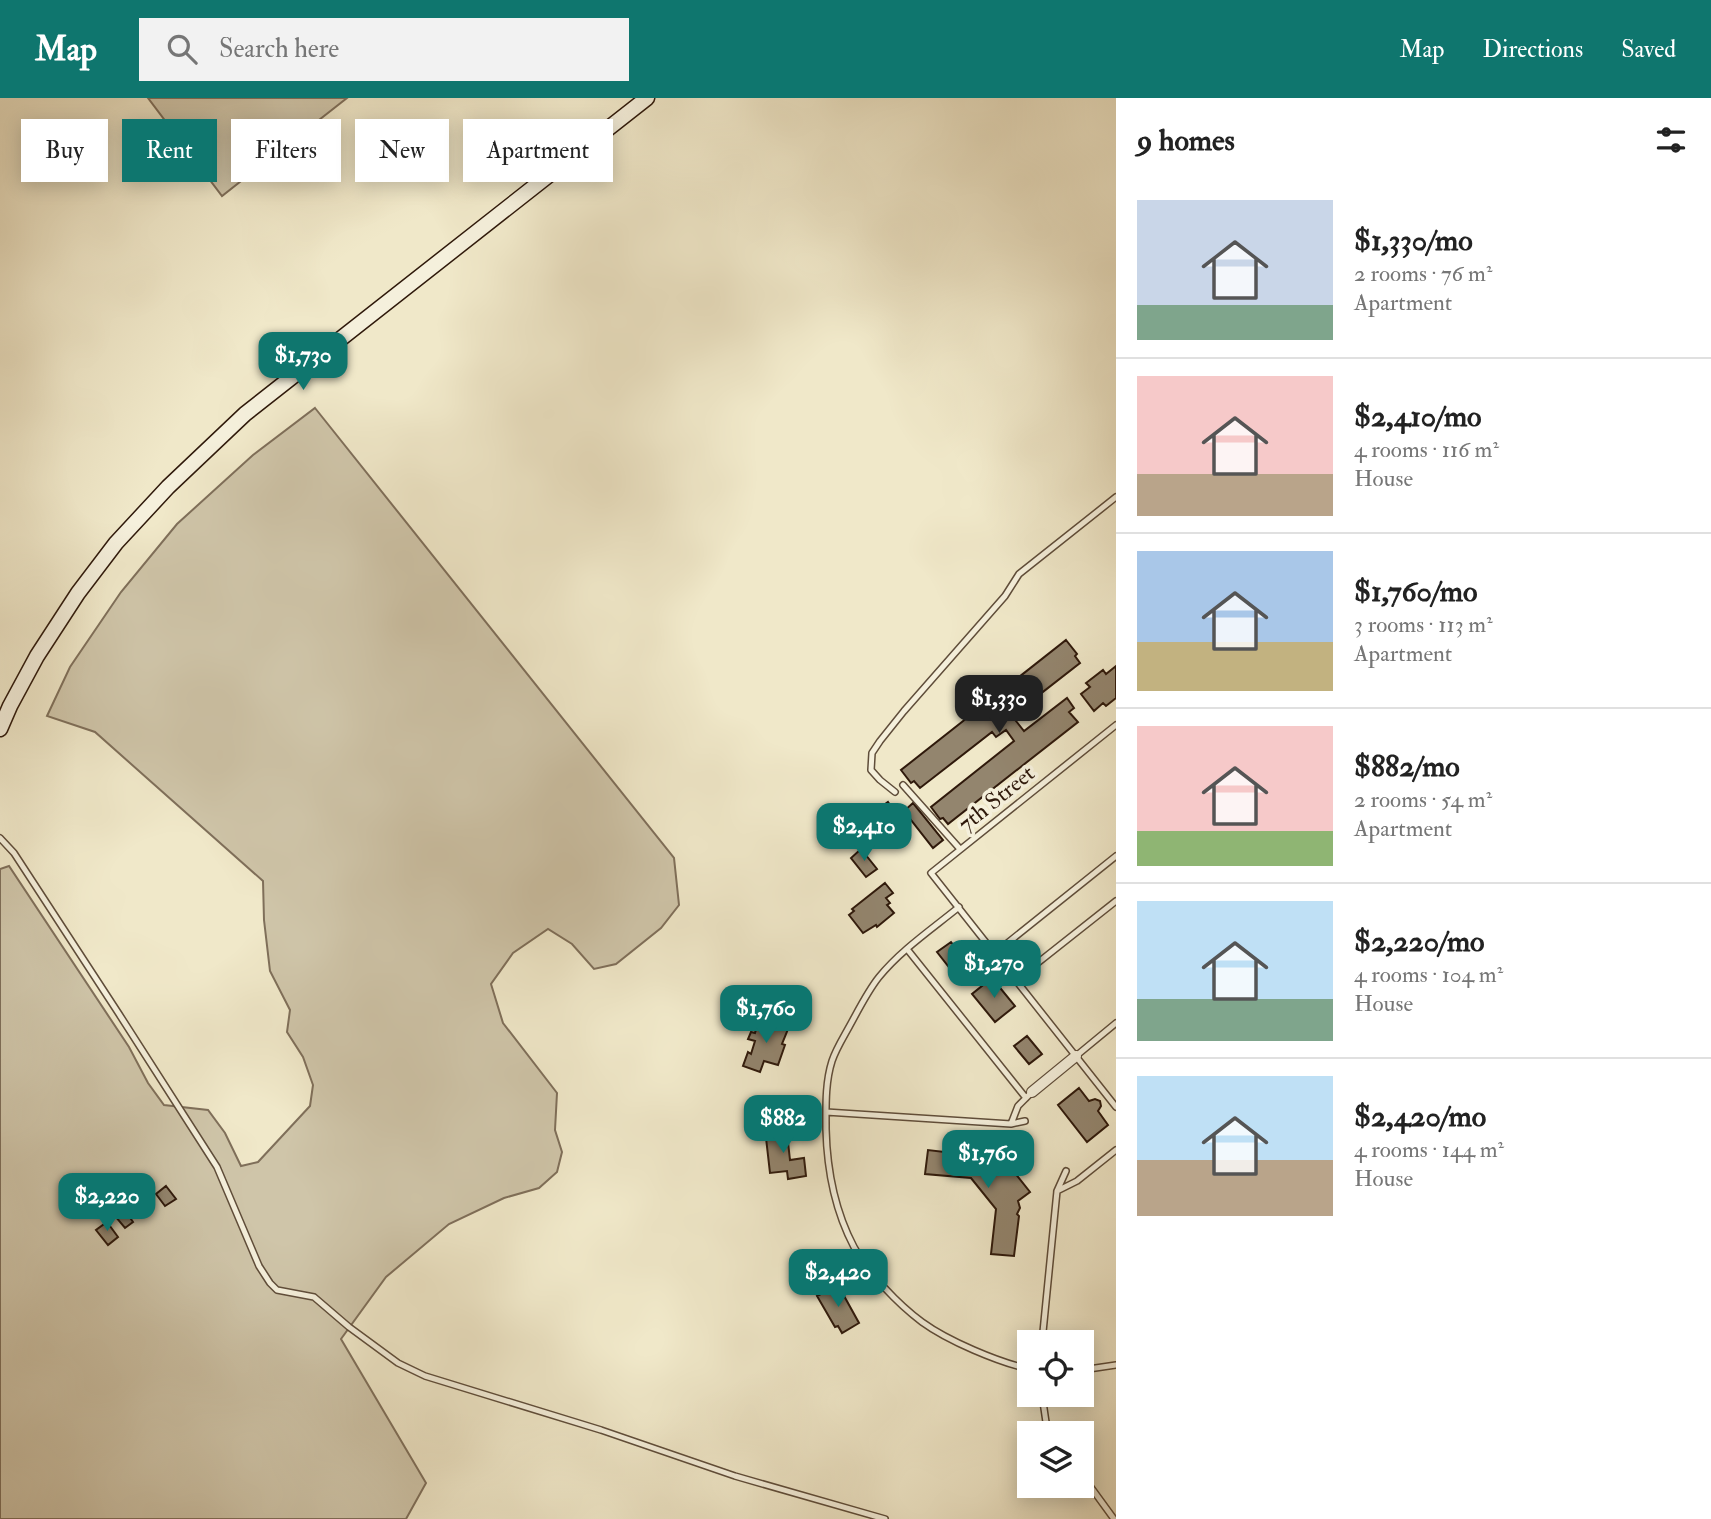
<!DOCTYPE html>
<html lang="en">
<head>
<meta charset="utf-8">
<style>
	:root { --surface:#fff; --page:#f2f2f2; --text:#222; --muted:#767676; --line:#e0e0e0; --accent:#0f766e }
	body { margin:0; font-family:"IM FELL Double Pica",serif; background:var(--page); color:var(--text); height:100vh; display:flex; flex-direction:column; font-size:26px; white-space:nowrap }
	* { box-sizing:border-box; margin:0 }
	p { font-size:23px; color:var(--muted) }
	.icon { flex:none; width:38px; height:38px; fill:none; stroke:currentColor; stroke-width:2; stroke-linecap:round; stroke-linejoin:round }
	.map { position:relative; flex:1; overflow:hidden }
	.sheet { display:flex; flex-direction:column; background:var(--surface); width:595px }
	.sheet>* { flex:none }
	.top-card { position:absolute; left:21px; top:21px; width:665px; height:63px; display:flex; gap:14px }
	.buttons { position:absolute; left:1017px; top:1232px; display:grid; gap:14px }
	.buttons a { display:grid; place-items:center; width:77px; height:77px; border-radius:0px; background:var(--surface); box-shadow:0 4px 18px #0003; font-size:35px }
	.price { position:absolute; translate:-50% -60px; padding:0 16px; border-radius:14px; background:var(--accent); color:#fff; font-size:23px; line-height:46px; filter:drop-shadow(0 2px 4px #0008) }
	.price::after { content:''; position:absolute; left:50%; top:42px; width:21px; height:16px; margin-left:-10px; background:inherit; clip-path:polygon(0 0,100% 0,50% 100%) }
	.price.on { background:#222; color:#fff }
	ul { padding:0; list-style:none }
	li { display:flex; align-items:center; gap:21px; height:175px; padding:0 21px }
	li+li { border-top:2px solid var(--line) }
	li span { display:grid; place-items:center; flex:none; width:196px; height:140px; border-radius:0px; color:#555 }
	li>.icon { margin-inline-start:auto }
	span .icon { width:84px; height:84px; fill:#fffc; stroke-width:1 }
	li b { font-size:30px }
	h2 { display:flex; justify-content:space-between; align-items:center; height:84px; padding:0 21px; font-size:30px }
	.tag { padding:0 24px; border-radius:0px; background:var(--surface); box-shadow:0 4px 18px #0003; font-size:24px; line-height:63px }
	.tag.on { background:var(--accent); color:#fff }
	header { display:flex; align-items:center; gap:42px; box-sizing:border-box; height:98px; padding:0 35px; background:var(--accent); color:#fff }
	header strong { font-size:33px }
	nav { display:flex; gap:38px; margin-inline-start:auto; font-size:24px }
	.search { width:490px; height:63px; background:var(--page); display:flex; align-items:center; gap:18px; box-sizing:border-box; padding:0 24px; border-radius:0px; color:var(--muted); font-size:26px }
	main { display:flex; flex:1; min-height:0 }
	.map>svg:first-child { display:block }
	.green { fill:#cfc5a9; stroke:#7f6f5a; stroke-width:2 }
	.building { fill:#93856e; stroke:#2f190b; stroke-width:2 }
	.lines { fill:none; stroke-linecap:round; stroke-linejoin:round }
	.lane-casing { stroke:#5f4d3a; stroke-width:8 }
	.street-casing { stroke:#5f4d3a; stroke-width:12 }
	.secondary-casing { stroke:#2f190b; stroke-width:17 }
	.lane { stroke:#f5f0dc; stroke-width:5 }
	.street { stroke:#f5f0dc; stroke-width:10 }
	.secondary { stroke:#f5f0dc; stroke-width:14 }
	.labels { text-anchor:middle; stroke-width:7; stroke-linejoin:round; paint-order:stroke }
	.street-label { font-size:23px; fill:#2f190b; stroke:#f5f0dc }
</style>
</head>
<body>
<header>
<strong>Map</strong>
<div class="search"><svg class="icon" aria-label="search" viewBox="0 0 24 24"><circle cx="10" cy="10" r="6"/><path d="M15 15l6 6"/></svg>Search here</div>
<nav><a>Map</a><a>Directions</a><a>Saved</a></nav>
</header>
<main>
<div class="map">
<svg width="1116" height="1421" viewBox="0 0 1116 1421">
	<rect width="100%" height="100%" fill="#f0e8c9"/>
	<filter id="stains"><feTurbulence type="fractalNoise" baseFrequency=".00286" numOctaves="4"/><feColorMatrix values="0 0 0 0 .2 0 0 0 0 .09 0 0 0 0 .02 0 0 0 .5 -.17"/></filter>
	<radialGradient id="worn" r=".72"><stop offset=".6" stop-color="#630" stop-opacity="0"/><stop offset="1" stop-color="#630" stop-opacity=".3"/></radialGradient>
	<path class="green" d="M 148,0 L 347,0 L 222,98 Z
		M 315,310 L 674,760 L 679,807 L 661,830 L 616,866 L 594,871 L 572,846 L 548,831 L 513,855 L 491,886 L 503,925 L 557,995 L 555,1032 L 562,1054 L 557,1074 L 539,1090 L 504,1100 L 449,1126 L 386,1179 L 341,1241 L 426,1385 L 406,1421 L 0,1421 L 0,771 L 9,768 L 129,949 L 148,985 L 164,1007 L 208,1012 L 225,1035 L 241,1068 L 258,1064 L 310,1008 L 313,987 L 303,959 L 287,934 L 290,912 L 270,873 L 264,822 L 263,783 L 95,634 L 47,618 L 70,569 L 121,494 L 177,426 L 253,357 Z"/>
	<path class="building" d="M 1066,542 L 1077,556 L 1075,558 L 1080,565 L 1012,618 L 1024,633 L 1067,600 L 1074,610 L 1069,614 L 1078,624 L 948,726 L 943,720 L 940,721 L 931,709 L 1014,643 L 1006,632 L 996,639 L 992,634 L 920,690 L 914,683 L 911,685 L 901,672 Z
		M 1116,568 L 1116,600 L 1106,608 L 1103,605 L 1094,613 L 1081,596 L 1090,589 L 1086,585 L 1103,572 L 1106,576 Z
		M 888,704 L 895,714 L 881,725 L 873,715 Z
		M 913,705 L 943,742 L 933,750 L 904,713 Z
		M 861,751 L 877,771 L 866,779 L 851,760 Z
		M 885,785 L 893,795 L 886,800 L 890,805 L 887,807 L 894,815 L 877,829 L 876,827 L 863,835 L 849,817 L 854,813 L 852,811 Z
		M 951,844 L 965,862 L 952,873 L 937,854 Z
		M 992,880 L 1015,908 L 995,924 L 972,896 Z
		M 759,921 L 788,931 L 782,946 L 785,947 L 778,967 L 764,963 L 760,974 L 743,968 L 748,954 L 751,956 L 755,943 L 748,941 L 751,934 L 755,935 Z
		M 1027,938 L 1042,956 L 1029,966 L 1014,948 Z
		M 1079,990 L 1089,1003 L 1095,1001 L 1100,1003 L 1101,1008 L 1098,1013 L 1108,1027 L 1087,1044 L 1058,1007 Z
		M 780,1029 L 781,1036 L 787,1035 L 790,1062 L 804,1060 L 806,1078 L 788,1081 L 787,1073 L 770,1075 L 765,1031 Z
		M 995,1050 L 1030,1094 L 1018,1103 L 1020,1110 L 1017,1116 L 1019,1118 L 1014,1158 L 991,1156 L 996,1111 L 971,1080 L 925,1076 L 928,1052 L 970,1057 L 972,1059 L 975,1058 L 983,1060 Z
		M 166,1088 L 176,1101 L 165,1108 L 156,1096 Z
		M 124,1111 L 133,1124 L 125,1130 L 115,1118 Z
		M 107,1124 L 118,1139 L 108,1147 L 96,1132 Z
		M 838,1187 L 859,1225 L 842,1235 L 838,1228 L 835,1229 L 817,1198 Z"/>
	<g class="lines">
		<g class="lane-casing">
			<path id="lane" d="M 1116,627 L 931,775 L 1116,1009
				M 903,687 L 960,751
				M 895,694 L 880,682 L 871,672 L 872,655 L 880,643 L 904,613 L 1005,498 L 1019,476 L 1116,399
				M 0,740 L 14,755 L 119,916 L 217,1069 L 259,1168 L 270,1185 L 277,1192 L 314,1199 L 349,1229 L 398,1265 L 425,1278 L 601,1332 L 735,1378 L 885,1421
				M 959,809 C 932,831 901,852 879,879 C 867,894 858,913 849,929 C 843,940 836,951 832,963 C 825,985 826,1009 826,1031 C 827,1072 835,1113 854,1149 C 869,1176 898,1206 922,1224 C 948,1243 998,1264 1029,1271
				M 907,851 L 1026,1000
				M 995,855 L 1116,758
				M 1016,882 L 1116,803
				M 1076,958 L 1116,925
				M 826,1014 L 1011,1026 L 1018,1008 L 1032,994
				M 1011,1026 L 1025,1023
				M 1057,1093 L 1066,1073
				M 1042,1244 L 1057,1093 L 1077,1083 L 1116,1052
				M 1082,1272 L 1116,1267
				M 1042,1297 L 1046,1324 L 1053,1335
				M 1082,1377 L 1114,1421"/>
		</g>
		<g class="street-casing">
			<path id="street" d="M 1032,994 L 1076,958"/>
		</g>
		<g class="secondary-casing">
			<path id="secondary" d="M 0,631 L 10,608 L 37,558 L 78,495 L 116,445 L 168,389 L 245,316 L 647,0"/>
		</g>
		<use href="#lane" class="lane"/>
		<use href="#street" class="street"/>
		<use href="#secondary" class="secondary"/>
	</g>
	<g class="labels">
		<g class="street-label">
			<text transform="translate(996 700) rotate(-39)" y="8">7th Street</text>
		</g>
	</g>
	<rect width="100%" height="100%" filter="url(#stains)"/>
	<rect width="100%" height="100%" fill="url(#worn)"/>
</svg>
<div class="buttons">
<a><svg class="icon" aria-label="locate" viewBox="0 0 24 24"><circle cx="12" cy="12" r="6"/><path d="M12 2v4M12 18v4M2 12h4M18 12h4"/></svg></a>
<a><svg class="icon" aria-label="layers" viewBox="0 0 24 24"><path d="M12 4l9 5-9 5-9-5zM3 14l9 5 9-5"/></svg></a>
</div>
<b class="price" style="left:303px;top:294px">$1,730</b>
<b class="price on" style="left:999px;top:637px">$1,330</b>
<b class="price" style="left:864px;top:765px">$2,410</b>
<b class="price" style="left:994px;top:902px">$1,270</b>
<b class="price" style="left:766px;top:947px">$1,760</b>
<b class="price" style="left:783px;top:1057px">$882</b>
<b class="price" style="left:988px;top:1092px">$1,760</b>
<b class="price" style="left:107px;top:1135px">$2,220</b>
<b class="price" style="left:838px;top:1211px">$2,420</b>
<div class="top-card">
<a class="tag">Buy</a>
<a class="tag on">Rent</a>
<a class="tag">Filters</a>
<a class="tag">New</a>
<a class="tag">Apartment</a>
</div>
</div>
<section class="sheet">
<h2>9 homes<svg class="icon" aria-label="filters" viewBox="0 0 24 24"><path d="M4 7h16M4 17h16"/><circle cx="9" cy="7" r="2"/><circle cx="15" cy="17" r="2"/></svg></h2>
<ul>
<li><span style="background:linear-gradient(#c9d6e8 75%,#7fa58c 0)"><svg class="icon" aria-label="home" viewBox="0 0 24 24"><path d="M3 11l9-7 9 7M6 9v11h12V9"/></svg></span><div><b>$1,330/mo</b><p>2 rooms · 76 m²</p><p>Apartment</p></div></li>
<li><span style="background:linear-gradient(#f6c9c9 70%,#b9a48a 0)"><svg class="icon" aria-label="home" viewBox="0 0 24 24"><path d="M3 11l9-7 9 7M6 9v11h12V9"/></svg></span><div><b>$2,410/mo</b><p>4 rooms · 116 m²</p><p>House</p></div></li>
<li><span style="background:linear-gradient(#a9c7e8 65%,#c2b280 0)"><svg class="icon" aria-label="home" viewBox="0 0 24 24"><path d="M3 11l9-7 9 7M6 9v11h12V9"/></svg></span><div><b>$1,760/mo</b><p>3 rooms · 113 m²</p><p>Apartment</p></div></li>
<li><span style="background:linear-gradient(#f6c9c9 75%,#8fb573 0)"><svg class="icon" aria-label="home" viewBox="0 0 24 24"><path d="M3 11l9-7 9 7M6 9v11h12V9"/></svg></span><div><b>$882/mo</b><p>2 rooms · 54 m²</p><p>Apartment</p></div></li>
<li><span style="background:linear-gradient(#bfe0f5 70%,#7fa58c 0)"><svg class="icon" aria-label="home" viewBox="0 0 24 24"><path d="M3 11l9-7 9 7M6 9v11h12V9"/></svg></span><div><b>$2,220/mo</b><p>4 rooms · 104 m²</p><p>House</p></div></li>
<li><span style="background:linear-gradient(#bfe0f5 60%,#b9a48a 0)"><svg class="icon" aria-label="home" viewBox="0 0 24 24"><path d="M3 11l9-7 9 7M6 9v11h12V9"/></svg></span><div><b>$2,420/mo</b><p>4 rooms · 144 m²</p><p>House</p></div></li>
</ul>
</section>
</main>
</body>
</html>
